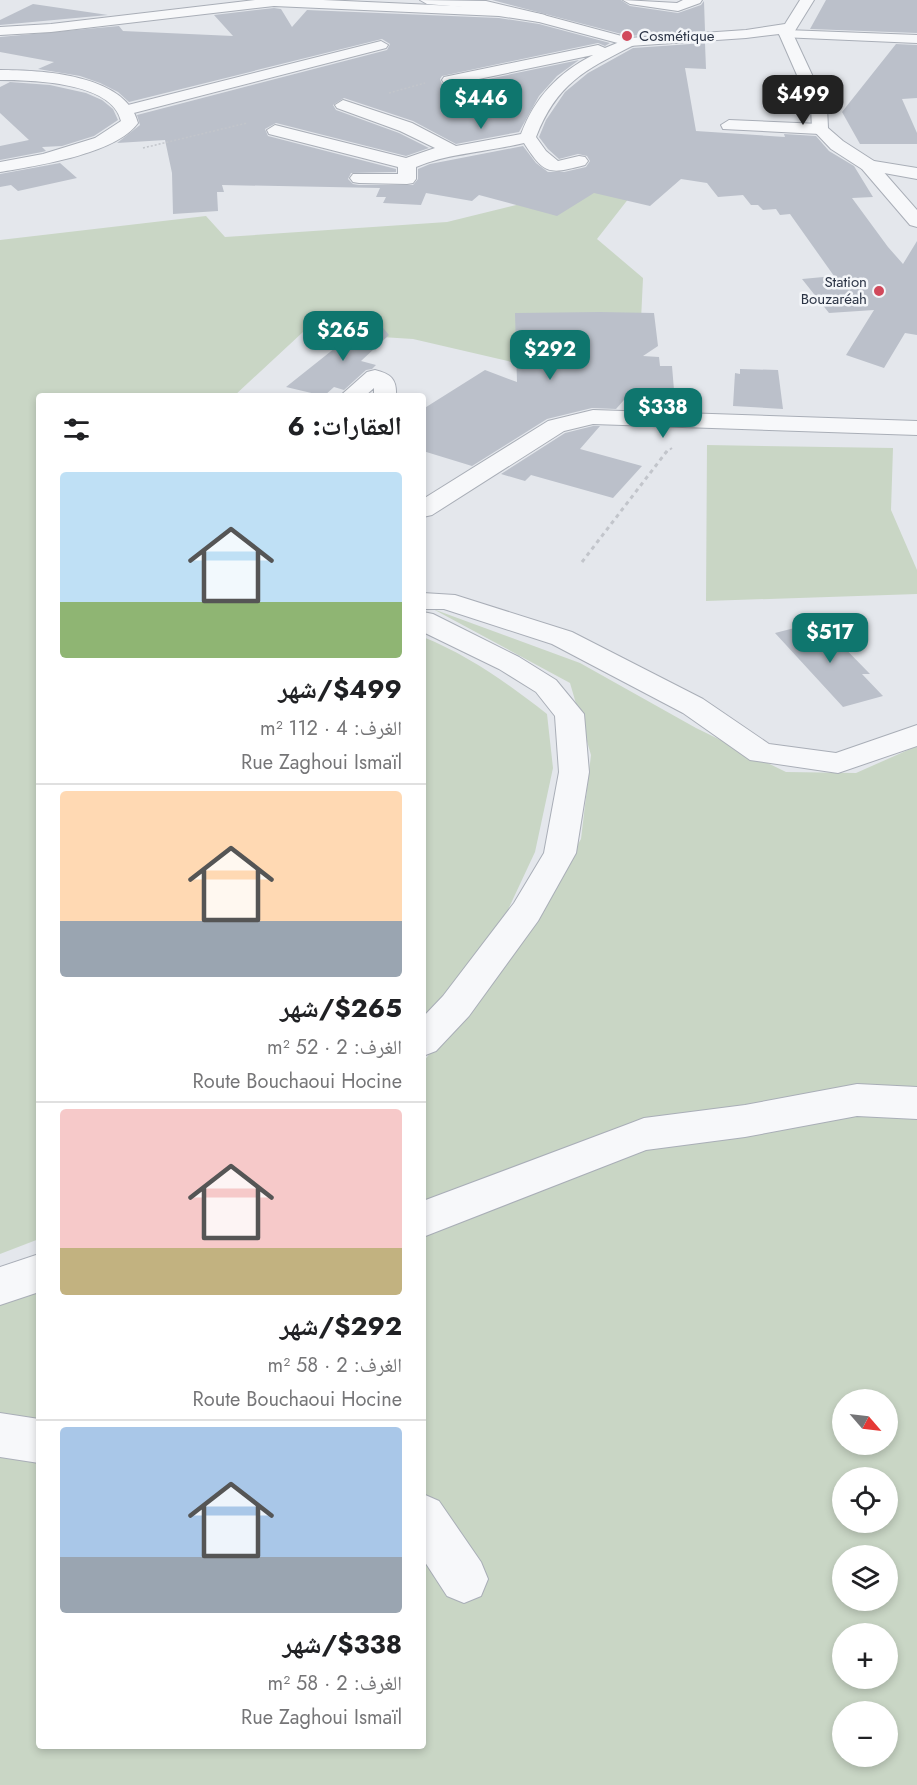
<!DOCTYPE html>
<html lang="ar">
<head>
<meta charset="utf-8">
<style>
	:root { --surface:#fff; --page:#f2f2f2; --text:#202124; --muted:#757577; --line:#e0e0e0; --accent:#0f766e }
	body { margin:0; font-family:Jost,"Noto Naskh Arabic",sans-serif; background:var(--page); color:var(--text); direction:rtl; height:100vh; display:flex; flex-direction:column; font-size:22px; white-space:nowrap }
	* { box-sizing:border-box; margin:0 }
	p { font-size:20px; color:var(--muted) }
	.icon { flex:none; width:33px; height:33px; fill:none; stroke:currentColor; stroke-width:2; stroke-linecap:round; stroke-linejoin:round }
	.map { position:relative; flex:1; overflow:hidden; direction:ltr }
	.sheet { position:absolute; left:36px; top:393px; width:390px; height:1356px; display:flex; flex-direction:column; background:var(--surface); border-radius:6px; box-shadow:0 3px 9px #0003; direction:rtl }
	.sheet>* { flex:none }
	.needle { width:39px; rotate:118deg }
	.buttons { position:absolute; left:832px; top:1389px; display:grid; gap:12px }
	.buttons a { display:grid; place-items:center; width:66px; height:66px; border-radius:50%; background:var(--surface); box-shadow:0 3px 9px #0003; font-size:30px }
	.price { position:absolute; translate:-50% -51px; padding:0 14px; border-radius:12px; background:var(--accent); color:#fff; font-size:20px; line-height:39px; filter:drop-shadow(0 2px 3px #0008) }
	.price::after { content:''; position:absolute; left:50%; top:36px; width:18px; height:14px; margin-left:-9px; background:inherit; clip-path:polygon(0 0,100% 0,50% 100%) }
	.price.current { background:#222; color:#fff }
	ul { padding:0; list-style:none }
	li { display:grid; align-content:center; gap:12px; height:318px; padding:0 24px }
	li+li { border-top:2px solid var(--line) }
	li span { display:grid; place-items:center; height:186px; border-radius:6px; color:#555 }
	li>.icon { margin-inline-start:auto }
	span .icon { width:108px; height:108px; fill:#fffc; stroke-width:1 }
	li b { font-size:26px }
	h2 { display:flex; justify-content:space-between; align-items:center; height:72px; padding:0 24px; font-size:26px }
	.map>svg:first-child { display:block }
	.green { fill:#c9d6c5; fill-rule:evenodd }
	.building { fill:#bbc0ca }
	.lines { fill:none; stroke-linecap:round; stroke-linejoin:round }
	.minor-casing { stroke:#a9aeb7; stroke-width:2 }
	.tertiary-casing { stroke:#a9aeb7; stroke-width:2 }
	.path-far2 { stroke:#c2c5cb; stroke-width:1.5; stroke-dasharray:2 2; stroke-linecap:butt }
	.path-far1 { stroke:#c2c5cb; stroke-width:2; stroke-dasharray:3 3; stroke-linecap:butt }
	.path { stroke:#c2c5cb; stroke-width:3; stroke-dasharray:4 4; stroke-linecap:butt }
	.minor { fill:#f7f8fa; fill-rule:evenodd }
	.tertiary { fill:#f7f8fa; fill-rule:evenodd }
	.poi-dot { fill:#d1495b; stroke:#f4f6f9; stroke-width:2 }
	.labels { text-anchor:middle; stroke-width:5; stroke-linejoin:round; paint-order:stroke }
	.far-poi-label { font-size:15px; fill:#2b3445; stroke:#f4f6f9; text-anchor:start }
</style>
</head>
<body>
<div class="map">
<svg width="917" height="1785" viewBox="0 0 917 1785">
	<rect width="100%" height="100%" fill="#e4e7ec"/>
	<path class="green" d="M 589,179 L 629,198 L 597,239 L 643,278 L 640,341 L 546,370 L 413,339 L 303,332 L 234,396 L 39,396 L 39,1239 L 0,1254 L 0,240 L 206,216 L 225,237 L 447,222 L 533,201 Z
		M 707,445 L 893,448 L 891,510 L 917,570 L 917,594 L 706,601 Z
		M 433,609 L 580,663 L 696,728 L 786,772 L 856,773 L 917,746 L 917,1785 L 0,1785 L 0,1301 L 39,1286 L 39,1746 L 423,1746 L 423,1062 L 521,940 L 581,839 L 591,755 L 570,683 ZM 843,1400 L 888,1400 L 888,1444 L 843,1444 ZM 843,1478 L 888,1478 L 888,1522 L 843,1522 ZM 843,1556 L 888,1556 L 888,1600 L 843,1600 ZM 843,1634 L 888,1634 L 888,1678 L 843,1678 ZM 843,1712 L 888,1712 L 888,1756 L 843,1756 Z
		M 423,637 C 468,655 509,684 547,714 L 553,768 L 535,852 L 506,914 L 423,1024 Z"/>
	<path class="building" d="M 492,0 L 621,0 L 630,6 L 678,13 L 701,5 L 704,1 L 705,31 L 629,36 Z
		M 826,0 L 917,0 L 917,33 L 810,29 Z
		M 33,4 L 108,15 L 0,25 L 0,20 Z
		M 274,8 L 281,9 L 292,27 L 307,10 L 499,18 L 539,24 L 610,43 L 605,46 L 598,43 L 442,76 L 440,79 L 442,84 L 450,87 L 579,60 L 557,76 L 539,96 L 519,132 L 456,144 L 413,121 L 344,98 L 333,105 L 336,110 L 399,133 L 429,148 L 406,156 L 276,123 L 265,129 L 268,136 L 396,169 L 396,172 L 351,173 L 348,179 L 353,184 L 359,185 L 413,185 L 418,179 L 418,169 L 430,164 L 523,146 L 536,163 L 548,172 L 564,172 L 586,167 L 590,161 L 587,156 L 578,154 L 559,159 L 548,149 L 539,137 L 546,120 L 565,92 L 588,73 L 633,48 L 705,43 L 706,69 L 685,68 L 696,131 L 785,137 L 784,134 L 816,136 L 829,151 L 854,166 L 873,197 L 852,198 L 888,247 L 903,264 L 917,241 L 917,335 L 905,333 L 884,368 L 846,355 L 874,310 L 829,313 L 802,279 L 834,276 L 790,214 L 780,215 L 776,209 L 763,210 L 758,205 L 751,205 L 743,195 L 718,197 L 707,183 L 681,179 L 650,206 L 594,193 L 557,216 L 479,195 L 472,201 L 426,193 L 421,205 L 383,203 L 386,197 L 376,197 L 380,188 L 222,185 L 224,192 L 217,192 L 218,211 L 173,214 L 172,173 L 165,140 L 117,143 L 140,125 L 137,115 L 387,50 L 390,44 L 382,39 L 129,102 L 118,92 L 100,83 L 80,76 L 38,69 L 54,62 L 0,52 L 0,37 L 119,26 L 123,31 L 233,36 L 214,15 Z
		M 896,44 L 917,45 L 917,98 L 902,99 L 917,133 L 917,144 L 860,144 L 842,112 Z
		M 10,82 L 50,85 L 86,93 L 102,100 L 113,109 L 118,120 L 94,136 L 62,146 L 42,147 L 46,151 L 42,152 L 0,160 L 0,146 L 29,140 L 0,113 L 0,87 Z
		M 60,163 L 77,178 L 18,191 L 11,185 L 0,187 L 0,174 Z
		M 600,312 L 654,313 L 658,346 L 643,356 L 659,357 L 660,366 L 672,366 L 675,402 L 624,400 L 616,409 L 592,408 L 547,419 L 472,466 L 423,451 L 423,409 L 485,370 L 517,382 L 515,313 Z
		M 374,317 L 389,335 L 361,361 L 376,365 L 372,369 L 366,370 L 344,390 L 334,387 L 324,396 L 286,387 Z
		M 740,369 L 778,370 L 783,409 L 733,406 L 735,373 L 740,374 Z
		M 593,426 L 600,426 L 580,449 L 642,466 L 613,498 L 531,475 L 525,481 L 501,474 L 565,433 Z
		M 814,623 L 825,634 L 830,633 L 870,674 L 862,674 L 883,696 L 843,707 L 775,633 Z"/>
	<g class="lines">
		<g class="minor-casing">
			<path id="minor" d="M 420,0 L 486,1 L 545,15 L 547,18 L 540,22 L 486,9 L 427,4 Z
				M 623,0 L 677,3 L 683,0 L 702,0 L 700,3 L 678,11 L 630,4 Z
				M 786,30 L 917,35 L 917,43 L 781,37 L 779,34 L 781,31 Z
				M 629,38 L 636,42 L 634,45 C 585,70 557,83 536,137 L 546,151 L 558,161 L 579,156 L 585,157 L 588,161 L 585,165 C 550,174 545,176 524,143 C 488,152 450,153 416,167 L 416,179 L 413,183 L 407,184 L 359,183 L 353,182 L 350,178 L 353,174 L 398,174 L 398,167 L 269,134 L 267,130 L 275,125 L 406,158 L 435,148 L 400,131 L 337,108 L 335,105 L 343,100 L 412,123 L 456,146 L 521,134 C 535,97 558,73 593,55 L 450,85 L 444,83 L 442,80 L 444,77 L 598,45 L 605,48 Z
				M 381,41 L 388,45 L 386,48 L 126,115 L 118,110 L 120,107 Z
				M 729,120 L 820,124 L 828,129 L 820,134 L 723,129 L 721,125 Z
				M 868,160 L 917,168 L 917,179 L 862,169 L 859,165 L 862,161 Z
				M 375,370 C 391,374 397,379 396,396 L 374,396 L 374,388 L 365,396 L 340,396 L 367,372 Z
				M 593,410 L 917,421 L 917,435 L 593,424 L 564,431 L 432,515 L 423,517 L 423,499 L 548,421 Z
				M 423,593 L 455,595 L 572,632 L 703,699 L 769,744 L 836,753 L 917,725 L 917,746 L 838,773 L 750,760 L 683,713 L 552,644 L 444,609 L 423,609 Z
				M 423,612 L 433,614 L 519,657 L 556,680 L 584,714 L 589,772 L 576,853 L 538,921 L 469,1016 L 436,1051 L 423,1056 L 423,1017 L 443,996 L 514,903 L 544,853 L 559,772 L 555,716 L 536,692 L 499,669 L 423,632 Z
				M 857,1084 L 917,1087 L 917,1119 L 857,1116 L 745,1137 L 646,1150 L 423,1237 L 423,1201 L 631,1123 L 644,1118 L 745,1105 Z
				M 39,1254 L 39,1292 L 0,1305 L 0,1267 Z
				M 0,1413 L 39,1419 L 39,1463 L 0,1457 Z
				M 423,1494 L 439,1501 L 481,1562 L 488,1579 L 481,1596 L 464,1603 L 447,1596 L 423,1559 Z"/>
		</g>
		<g class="tertiary-casing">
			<path id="tertiary" d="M 255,0 L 323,0 L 499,8 L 540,14 L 629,38 L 746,30 L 785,24 L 800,0 L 814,0 L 793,34 L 827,107 L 828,128 L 843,141 L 874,161 L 917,210 L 917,227 L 910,225 L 862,169 L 831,149 L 812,129 L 811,107 L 779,34 L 746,38 L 629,46 L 539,22 L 499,16 L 274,6 L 51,32 L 0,35 L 0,27 L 51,24 Z
				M 0,70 C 40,70 126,74 138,123 C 116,154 36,166 0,172 L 0,162 L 43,154 L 95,138 L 121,121 C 112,82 32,80 0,80 Z"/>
		</g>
		<path class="path-far2" d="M 389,93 L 425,83
			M 143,148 L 247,123"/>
		<path class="path-far1" d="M 665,453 L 672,448"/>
		<path class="path" d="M 582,562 L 667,451"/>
		<use href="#minor" class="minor"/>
		<use href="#tertiary" class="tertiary"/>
	</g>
	<g class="poi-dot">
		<circle cx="627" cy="36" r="6"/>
		<circle cx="879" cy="291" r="6"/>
	</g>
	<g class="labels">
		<g class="far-poi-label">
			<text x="639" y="41">Cosmétique</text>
			<text x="867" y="287" text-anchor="end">Station<tspan x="867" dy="17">Bouzaréah</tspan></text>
		</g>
	</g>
</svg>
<div class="buttons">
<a><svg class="needle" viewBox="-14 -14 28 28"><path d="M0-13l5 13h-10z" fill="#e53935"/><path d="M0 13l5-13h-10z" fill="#757577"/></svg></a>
<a><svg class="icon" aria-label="locate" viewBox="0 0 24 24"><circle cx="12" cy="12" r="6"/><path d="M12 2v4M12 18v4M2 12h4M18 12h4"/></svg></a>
<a><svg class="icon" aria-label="layers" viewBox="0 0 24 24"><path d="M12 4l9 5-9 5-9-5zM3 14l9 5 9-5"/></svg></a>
<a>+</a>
<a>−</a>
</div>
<b class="price current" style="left:803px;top:126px">$499</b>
<b class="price" style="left:481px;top:130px">$446</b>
<b class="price" style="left:343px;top:362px">$265</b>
<b class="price" style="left:550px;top:381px">$292</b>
<b class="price" style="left:663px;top:439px">$338</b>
<b class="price" style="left:830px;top:664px">$517</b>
<section class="sheet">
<h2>العقارات: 6<svg class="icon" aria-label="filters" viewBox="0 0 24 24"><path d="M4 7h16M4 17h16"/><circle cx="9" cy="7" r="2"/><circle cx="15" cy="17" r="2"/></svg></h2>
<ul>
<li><span style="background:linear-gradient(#bfe0f5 70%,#8fb573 0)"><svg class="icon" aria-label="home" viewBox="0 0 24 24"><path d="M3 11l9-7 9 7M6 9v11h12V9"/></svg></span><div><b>$499/شهر</b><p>الغرف: 4 · 112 m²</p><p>Rue Zaghoui Ismaïl</p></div></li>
<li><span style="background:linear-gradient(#ffd9b3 70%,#9aa5b1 0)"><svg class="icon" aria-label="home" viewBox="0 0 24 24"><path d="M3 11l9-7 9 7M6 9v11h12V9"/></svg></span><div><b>$265/شهر</b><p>الغرف: 2 · 52 m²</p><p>Route Bouchaoui Hocine</p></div></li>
<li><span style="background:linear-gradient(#f6c9c9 75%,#c2b280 0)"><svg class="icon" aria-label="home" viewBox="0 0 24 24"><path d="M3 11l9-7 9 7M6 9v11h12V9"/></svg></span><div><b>$292/شهر</b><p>الغرف: 2 · 58 m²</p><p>Route Bouchaoui Hocine</p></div></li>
<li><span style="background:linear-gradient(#a9c7e8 70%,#9aa5b1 0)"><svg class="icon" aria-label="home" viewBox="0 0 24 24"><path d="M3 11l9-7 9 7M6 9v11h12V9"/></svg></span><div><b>$338/شهر</b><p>الغرف: 2 · 58 m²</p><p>Rue Zaghoui Ismaïl</p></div></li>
</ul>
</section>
</div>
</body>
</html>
